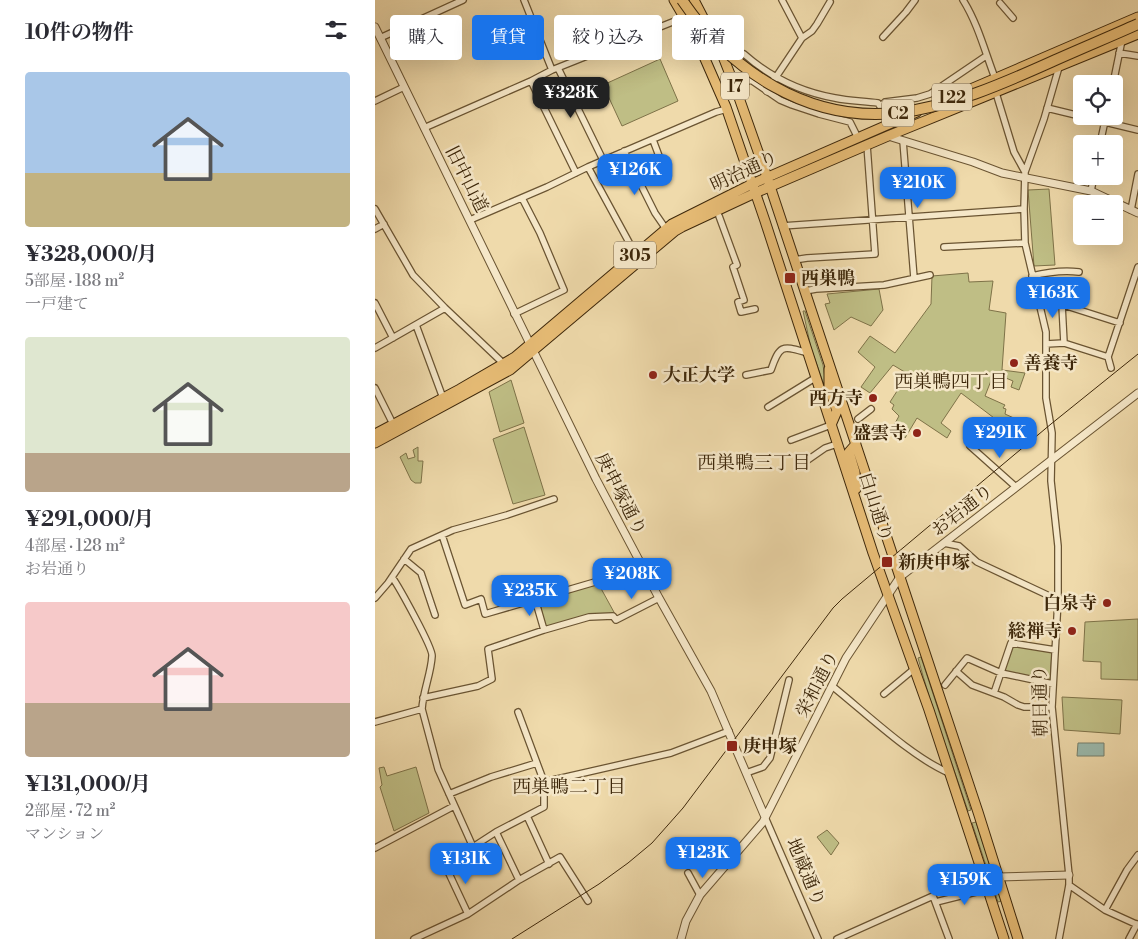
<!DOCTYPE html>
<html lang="ja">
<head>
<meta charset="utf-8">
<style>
	:root { --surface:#fff; --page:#f2f2f3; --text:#2b2b33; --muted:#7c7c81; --accent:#1a73e8 }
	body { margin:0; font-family:"Libre Bodoni","Noto Serif JP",serif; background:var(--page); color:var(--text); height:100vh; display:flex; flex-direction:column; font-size:19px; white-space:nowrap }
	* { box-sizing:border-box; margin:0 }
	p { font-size:16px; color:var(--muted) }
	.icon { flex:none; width:28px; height:28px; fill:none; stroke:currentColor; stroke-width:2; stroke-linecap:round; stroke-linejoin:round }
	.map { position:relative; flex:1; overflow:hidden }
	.drawer { display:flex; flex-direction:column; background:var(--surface); width:375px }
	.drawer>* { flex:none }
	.hud { position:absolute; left:15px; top:15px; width:475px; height:45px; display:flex; gap:10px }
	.buttons { position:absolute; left:698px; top:75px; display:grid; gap:10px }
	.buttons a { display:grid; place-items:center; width:50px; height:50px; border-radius:5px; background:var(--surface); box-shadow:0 5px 20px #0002; font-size:25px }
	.price { position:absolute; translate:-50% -42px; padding:0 11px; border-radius:10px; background:var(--accent); color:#fff; font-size:16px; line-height:32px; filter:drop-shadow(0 1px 2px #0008) }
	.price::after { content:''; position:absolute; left:50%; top:30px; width:15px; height:11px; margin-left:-8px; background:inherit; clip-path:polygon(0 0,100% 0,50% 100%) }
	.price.on { background:#222; color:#fff }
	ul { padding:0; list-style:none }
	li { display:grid; align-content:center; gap:10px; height:265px; padding:0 25px }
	li span { display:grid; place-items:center; height:155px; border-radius:5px; color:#555 }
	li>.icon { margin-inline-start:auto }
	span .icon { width:90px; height:90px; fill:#fffc; stroke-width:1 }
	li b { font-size:21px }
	h2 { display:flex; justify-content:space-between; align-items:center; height:60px; padding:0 25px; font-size:21px }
	.tag { padding:0 18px; border-radius:5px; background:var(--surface); box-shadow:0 5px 20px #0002; font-size:18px; line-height:45px }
	.tag.on { background:var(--accent); color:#fff }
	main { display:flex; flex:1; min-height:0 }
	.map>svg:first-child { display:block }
	.green { fill:#bfbe85; stroke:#7e7248 }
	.water { fill:#9abaae; stroke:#757f6c }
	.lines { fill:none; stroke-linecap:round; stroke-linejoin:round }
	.minor-casing { stroke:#6a5432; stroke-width:8 }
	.tertiary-casing { stroke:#6a5432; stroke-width:9 }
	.primary-casing { stroke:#3d270a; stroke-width:11 }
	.trunk-casing { stroke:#3d270a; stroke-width:11 }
	.minor { stroke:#f5e7c8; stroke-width:5.5 }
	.tertiary { stroke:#f5e7c8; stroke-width:7 }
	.primary { stroke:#e8bd76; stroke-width:9 }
	.trunk { stroke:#e8bd76; stroke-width:9 }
	.tram { stroke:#3d270a; stroke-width:1 }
	.motorway-bridge-casing { stroke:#3d270a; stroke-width:12; stroke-linecap:butt }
	.motorway-bridge { stroke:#e8bd76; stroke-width:10 }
	.poi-dot { fill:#8f2418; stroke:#f5e7c8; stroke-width:2 }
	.labels { text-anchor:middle; stroke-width:5; stroke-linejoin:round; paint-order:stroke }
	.shield { fill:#f5e7c8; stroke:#746143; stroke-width:1 }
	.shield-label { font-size:16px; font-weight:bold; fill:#3d270a }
	.street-label { font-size:18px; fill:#3d270a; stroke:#f5e7c8 }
	.poi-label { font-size:18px; font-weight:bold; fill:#3d270a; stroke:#f5e7c8; text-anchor:start }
	.neighbourhood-label { font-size:19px; fill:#3d270a; stroke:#f5e7c8 }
</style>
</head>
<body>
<main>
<section class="drawer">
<h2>10件の物件<svg class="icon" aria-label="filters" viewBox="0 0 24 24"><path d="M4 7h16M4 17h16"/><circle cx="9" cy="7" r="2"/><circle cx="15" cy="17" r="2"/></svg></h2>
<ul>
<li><span style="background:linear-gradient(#a9c7e8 65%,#c2b280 0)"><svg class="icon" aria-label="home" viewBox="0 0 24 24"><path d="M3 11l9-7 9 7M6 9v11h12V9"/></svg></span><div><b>¥328,000/月</b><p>5部屋 · 188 m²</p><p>一戸建て</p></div></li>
<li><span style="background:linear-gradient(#dfe7d0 75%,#b9a48a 0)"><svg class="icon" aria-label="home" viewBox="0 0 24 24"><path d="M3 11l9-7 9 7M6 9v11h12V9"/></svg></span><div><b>¥291,000/月</b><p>4部屋 · 128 m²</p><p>お岩通り</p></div></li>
<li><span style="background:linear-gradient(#f6c9c9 65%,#b9a48a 0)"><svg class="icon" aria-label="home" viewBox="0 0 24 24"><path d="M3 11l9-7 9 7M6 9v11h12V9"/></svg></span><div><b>¥131,000/月</b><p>2部屋 · 72 m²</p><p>マンション</p></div></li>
</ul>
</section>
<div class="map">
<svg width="763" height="939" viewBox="0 0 763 939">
	<rect width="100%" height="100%" fill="#efdaab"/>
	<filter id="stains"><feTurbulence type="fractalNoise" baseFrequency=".004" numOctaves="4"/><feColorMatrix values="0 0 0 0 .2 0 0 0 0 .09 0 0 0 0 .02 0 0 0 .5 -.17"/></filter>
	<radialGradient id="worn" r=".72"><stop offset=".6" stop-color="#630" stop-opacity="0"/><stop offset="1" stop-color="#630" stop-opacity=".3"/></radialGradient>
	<path class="green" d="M 285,59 L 303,101 L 247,126 L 228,85 Z
		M 674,189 L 680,265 L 659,266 L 653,190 Z
		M 593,273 L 594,282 L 618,281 L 614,310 L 631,313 L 627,370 L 650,373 L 644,390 L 636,387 L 638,381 L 619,373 L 610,396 L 630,405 L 628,408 L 631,409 L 630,414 L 641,419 L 636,429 L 631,427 L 586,393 L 566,423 L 576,431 L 572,438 L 542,418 L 530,438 L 518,427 L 524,416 L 517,409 L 519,405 L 515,402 L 533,374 L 518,365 L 495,393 L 486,387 L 500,367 L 483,352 L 495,336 L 520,353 L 556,304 L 557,276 Z
		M 504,289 L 508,310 L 496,326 L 476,317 L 459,330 L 450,304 L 455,303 L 452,294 Z
		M 428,311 L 430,311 L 448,365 L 451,385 L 449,385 L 436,348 Z
		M 136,380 L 149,423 L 125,432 L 114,392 Z
		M 149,427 L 170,495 L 138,504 L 118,439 Z
		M 43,447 L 43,461 L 48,461 L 46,483 L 40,483 L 36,480 L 25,457 L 31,453 L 33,459 L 40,457 L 38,450 Z
		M 223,583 L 240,614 L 212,615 L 171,627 L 164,601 Z
		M 763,619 L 763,680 L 726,679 L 726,662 L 708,661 L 710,622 Z
		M 640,645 L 677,651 L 675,682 L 631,672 L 630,669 L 637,646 Z
		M 546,657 L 596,810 L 593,811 C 576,760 557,710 543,658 Z
		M 687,697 L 747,700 L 745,734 L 689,730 Z
		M 9,767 L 12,776 L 41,767 L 54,813 L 19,831 L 5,787 L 7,785 L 4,768 Z
		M 601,822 L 627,901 L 623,902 L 597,823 Z
		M 452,830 L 464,843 L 456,855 L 442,837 Z"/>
	<path class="water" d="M 703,743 L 729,743 L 729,756 L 702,756 Z"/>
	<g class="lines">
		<g class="minor-casing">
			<path id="minor" d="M 149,0 L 177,70
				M 407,0 L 427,38
				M 588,0 C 603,24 610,52 620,78
				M 625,3 L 638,18
				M 508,37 L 531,12 L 540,0
				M 5,38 L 88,0
				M 355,53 L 364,52 L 369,54 C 395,77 426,92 460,98 C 474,101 489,101 503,103 L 510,114
				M 744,53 L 763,56
				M 183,68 L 228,160
				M 401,77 L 427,38 L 437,31 L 442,24 L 455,2
				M 156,81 L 201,173
				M 738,84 L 747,40
				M 360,86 L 376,80 L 405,100 L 417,105 L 444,114 L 475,122 L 483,138
				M 621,93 L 639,152 L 650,172 L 649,209 L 650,243 L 671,332 L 671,398 L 677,433 L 676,481 L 683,546 L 683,600 L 677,707 L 694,875 L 694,885 L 684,939
				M 0,101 L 29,87
				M 506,106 L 510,102 L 542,98 L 555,94 L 611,56
				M 672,108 L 763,130
				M 49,128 L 156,81 L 177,70 L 310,17
				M 278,140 L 290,172
				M 528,141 L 539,278
				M 725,144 L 731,116
				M 249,151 L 280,213 L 291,229
				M 213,167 L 262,257
				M 650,172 L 669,119 L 684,67
				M 716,191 L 719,176
				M 0,209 L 38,275 L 70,308 L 129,364
				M 756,210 L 763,174
				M 344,216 L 362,265 L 358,267 L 369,300 L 363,302 L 366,312 L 380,309
				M 95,220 L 172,187 L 213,167 L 341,112 L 352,109
				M 407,226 L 649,209
				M 0,229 L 9,224
				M 569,247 L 650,243
				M 419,260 L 432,258 L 500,254 L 492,145
				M 657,276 C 673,272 688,270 704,272
				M 430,291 L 441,289 L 509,285 L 555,275
				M 0,303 L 18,338
				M 664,304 L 676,301 L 745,323
				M 687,305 L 689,343
				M 139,314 L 189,290 L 165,233 L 147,198
				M 41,325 L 68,398
				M 671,344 L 689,343 L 733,357
				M 0,348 L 70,308
				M 736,368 L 733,357 L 763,267
				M 371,375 L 396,370 C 405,343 408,346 433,353
				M 0,388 L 18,424
				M 393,407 L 440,378
				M 483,419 L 496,409
				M 416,440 L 456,425
				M 595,446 L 641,487
				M 427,464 L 450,448 L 462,444
				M 67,535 L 90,605 L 106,599 L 110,614 L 220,582 L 264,560
				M 569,543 L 584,546 L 602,562 L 683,600
				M 29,559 L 46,573 L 60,615
				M 0,598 L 13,583 L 36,549 L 78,530 L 132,515 L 179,499
				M 160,599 L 169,630
				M 581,671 L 597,685 L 629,697 L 643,705 L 649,707 L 677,707
				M 570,685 L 592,658 L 626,673 L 678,684
				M 457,686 C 491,713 535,756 574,773
				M 619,693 L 636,643 L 680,650
				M 509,694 L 539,669
				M 48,698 L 103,686 L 117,679 L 113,649 L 169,630 L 214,617 L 238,616 L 241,620 L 284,598
				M 47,709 L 63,769 L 98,847
				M 0,722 L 47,709 C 48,691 56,674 57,656 C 58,648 24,587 17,577
				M 371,773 L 388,767 L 395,758 L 414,680
				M 169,782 L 296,753 L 354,731
				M 74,794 L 116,777 L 162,763
				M 152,816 L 174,864
				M 390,817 L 443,939
				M 121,832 L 144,880
				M 0,848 L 79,806
				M 313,873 L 325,895
				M 694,885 L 730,910 L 763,925
				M 561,902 L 613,889
				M 730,910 L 752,870 L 763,855
				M 93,914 L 70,865 L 121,832 L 169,807 L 169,782 L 143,712
				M 39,939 L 93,914 L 144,880 L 185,857 L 213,901
				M 462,939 L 558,896 L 574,939
				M 754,939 L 762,924"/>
		</g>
		<g class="tertiary-casing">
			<path id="tertiary" d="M 0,27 L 221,479 L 284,598 L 336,691 L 390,817
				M 392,91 L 401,77
				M 513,136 L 598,162 L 627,173 L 716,191 L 763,213
				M 624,877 L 694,875
				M 306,939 L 311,921 L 325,895 L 388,822 L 471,658 L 525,577 L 763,393"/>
		</g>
		<g class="primary-casing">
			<path id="primary" d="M 0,434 L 85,389 L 140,357 L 297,224 L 377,184
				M 0,443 L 135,370 L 300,231 L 307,227 L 380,193"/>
		</g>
		<g class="trunk-casing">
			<path id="trunk" d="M 299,0 L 320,36 L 351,107 L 390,221 L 498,553 L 554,710 L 629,939
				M 319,0 L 347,54 L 362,92 L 392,177 L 603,812 L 643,939
				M 577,97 L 763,17
				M 377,184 L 542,112
				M 380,193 L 513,136 L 763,34
				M 454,369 L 454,387 L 462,411 L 456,425
				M 481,444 L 474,452 L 480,472 L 481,489"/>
		</g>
		<use href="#minor" class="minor"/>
		<use href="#tertiary" class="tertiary"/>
		<use href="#primary" class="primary"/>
		<use href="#trunk" class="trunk"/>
		<path class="tram" d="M 137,939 L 224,884 L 253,863 L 277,843 L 308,808 L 458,608 L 467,599 L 676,424 L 763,354"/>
		<g class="motorway-bridge-casing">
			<path id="motorway-bridge" d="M 307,0 C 355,71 433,122 521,113 C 575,107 627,84 676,62 C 705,49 734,37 763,24"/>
		</g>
		<use href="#motorway-bridge" class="motorway-bridge"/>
	</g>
	<g class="poi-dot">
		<rect x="409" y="272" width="12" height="12" rx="2.5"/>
		<circle cx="639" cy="363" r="5"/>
		<circle cx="278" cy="375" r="5"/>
		<circle cx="498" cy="398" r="5"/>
		<circle cx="542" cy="433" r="5"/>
		<rect x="506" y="556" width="12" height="12" rx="2.5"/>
		<circle cx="732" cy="603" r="5"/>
		<circle cx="697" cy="631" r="5"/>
		<rect x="351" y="740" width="12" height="12" rx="2.5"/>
	</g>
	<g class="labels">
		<g class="shield">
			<rect x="346" y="72.5" width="28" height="27" rx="4"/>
			<rect x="557" y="83.5" width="40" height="27" rx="4"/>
			<rect x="507" y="99.5" width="32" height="27" rx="4"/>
			<rect x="239" y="241.5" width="42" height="27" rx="4"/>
		</g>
		<g class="shield-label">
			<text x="360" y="92">17</text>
			<text x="577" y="103">122</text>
			<text x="523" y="119">C2</text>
			<text x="260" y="261">305</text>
		</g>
		<g class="street-label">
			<text transform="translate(369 171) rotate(-25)" y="6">明治通り</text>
			<text transform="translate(92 179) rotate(63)" y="6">旧中山道</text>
			<text transform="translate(246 494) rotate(63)" y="6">庚申塚通り</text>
			<text transform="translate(501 507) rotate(72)" y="6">白山通り</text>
			<text transform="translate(587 510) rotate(-38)" y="6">お岩通り</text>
			<text transform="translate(442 684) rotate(-63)" y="6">栄和通り</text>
			<text transform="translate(665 701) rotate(-91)" y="6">朝日通り</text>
			<text transform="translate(431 872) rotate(67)" y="6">地蔵通り</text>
		</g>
		<g class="poi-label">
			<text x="426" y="284">西巣鴨</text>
			<text x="649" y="369">善養寺</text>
			<text x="288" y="381">大正大学</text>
			<text x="488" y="404" text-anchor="end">西方寺</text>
			<text x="532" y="439" text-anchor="end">盛雲寺</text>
			<text x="523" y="568">新庚申塚</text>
			<text x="722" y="609" text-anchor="end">白泉寺</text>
			<text x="687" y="637" text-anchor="end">総禅寺</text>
			<text x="368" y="752">庚申塚</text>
		</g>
		<g class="neighbourhood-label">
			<text x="576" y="388">西巣鴨四丁目</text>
			<text x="379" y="469">西巣鴨三丁目</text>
			<text x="194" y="793">西巣鴨二丁目</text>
		</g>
	</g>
	<rect width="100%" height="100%" filter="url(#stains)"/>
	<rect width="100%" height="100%" fill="url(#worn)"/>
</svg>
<div class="buttons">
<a><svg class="icon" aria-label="locate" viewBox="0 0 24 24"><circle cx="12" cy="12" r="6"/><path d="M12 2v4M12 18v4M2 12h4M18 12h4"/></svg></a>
<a>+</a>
<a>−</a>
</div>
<b class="price on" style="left:196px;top:119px">¥328K</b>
<b class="price" style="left:260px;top:196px">¥126K</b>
<b class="price" style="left:543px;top:209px">¥210K</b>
<b class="price" style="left:678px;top:319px">¥163K</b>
<b class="price" style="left:625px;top:459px">¥291K</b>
<b class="price" style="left:257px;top:600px">¥208K</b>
<b class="price" style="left:155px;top:617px">¥235K</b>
<b class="price" style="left:328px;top:879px">¥123K</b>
<b class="price" style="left:91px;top:885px">¥131K</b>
<b class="price" style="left:590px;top:906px">¥159K</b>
<div class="hud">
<a class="tag">購入</a>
<a class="tag on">賃貸</a>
<a class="tag">絞り込み</a>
<a class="tag">新着</a>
</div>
</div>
</main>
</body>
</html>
